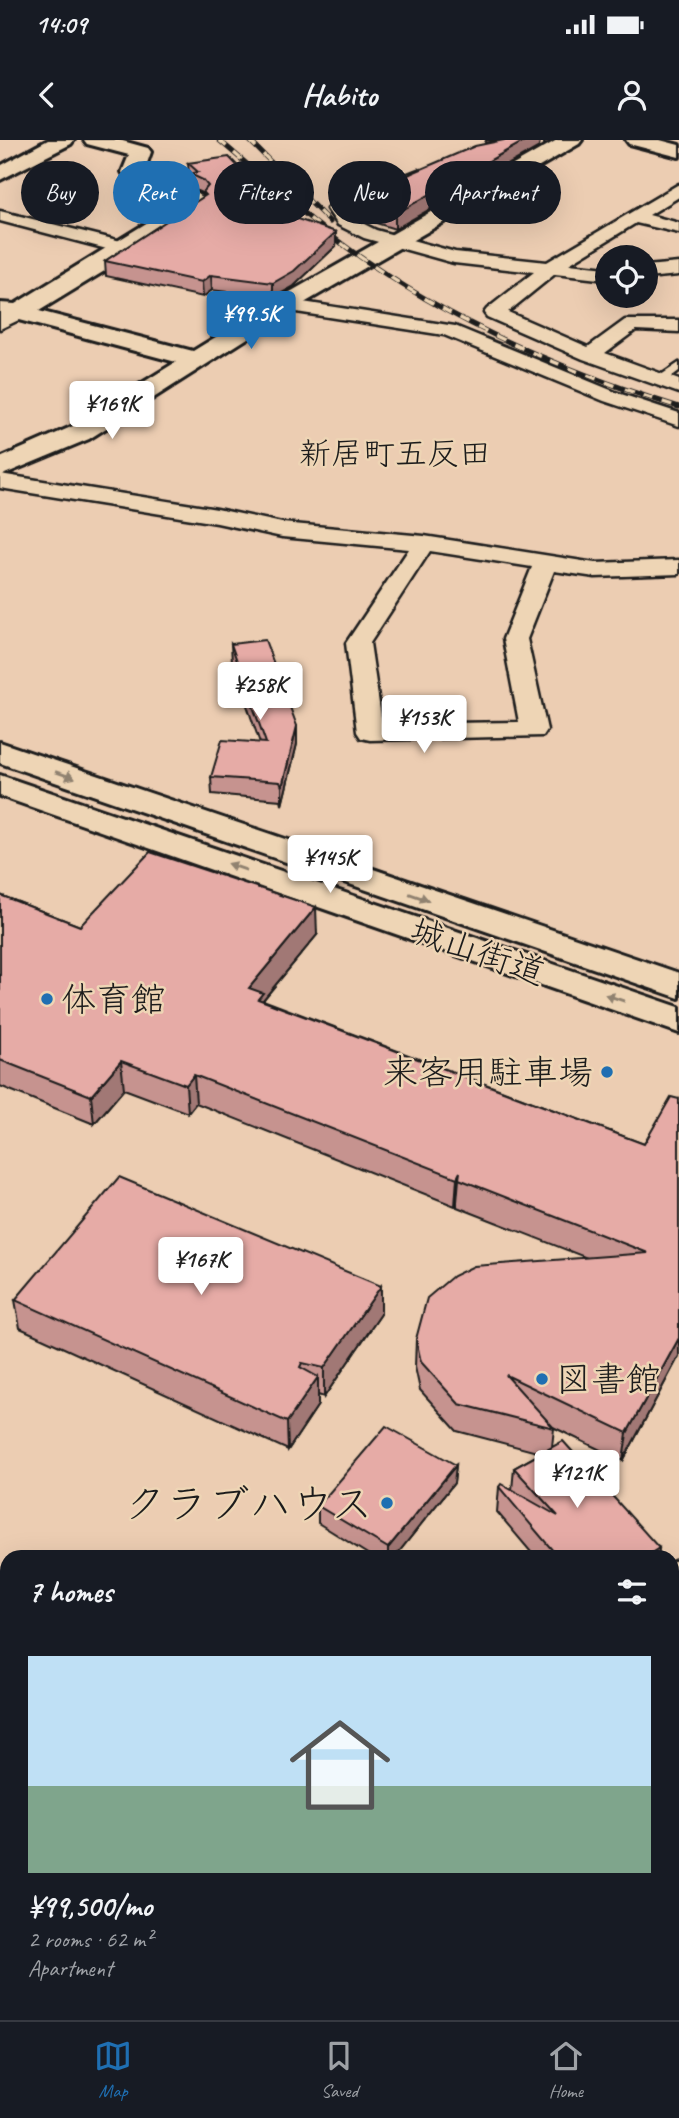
<!DOCTYPE html>
<html lang="en">
<head>
<meta charset="utf-8">
<style>
	:root { --surface:#171b24; --page:#242831; --text:#f1f3f6; --muted:#9ea1a6; --line:#363941; --accent:#1f6fb2 }
	body { margin:0; font-family:Caveat,"Klee One",sans-serif; background:var(--page); color:var(--text); height:100vh; display:flex; flex-direction:column; font-size:26px; white-space:nowrap }
	* { box-sizing:border-box; margin:0 }
	p { font-size:23px; color:var(--muted) }
	.icon { flex:none; width:38px; height:38px; fill:none; stroke:currentColor; stroke-width:2; stroke-linecap:round; stroke-linejoin:round }
	.map { position:relative; flex:1; overflow:hidden }
	.panel { position:absolute; left:0px; top:1410px; width:679px; height:471px; display:flex; flex-direction:column; background:var(--surface); border-radius:21px 21px 0 0; box-shadow:0 7px 28px #0002 }
	.panel>* { flex:none }
	.guide { position:absolute; left:21px; top:21px; width:637px; height:63px; display:flex; gap:14px }
	.buttons { position:absolute; left:595px; top:105px; display:grid; gap:14px }
	.buttons a { display:grid; place-items:center; width:63px; height:63px; border-radius:50%; background:var(--surface); box-shadow:0 7px 28px #0002; font-size:35px }
	.price { position:absolute; translate:-50% -60px; padding:0 16px; border-radius:7px; background:#fff; color:#222; font-size:23px; line-height:46px; filter:drop-shadow(0 2px 4px #0008) }
	.price::after { content:''; position:absolute; left:50%; top:42px; width:21px; height:16px; margin-left:-10px; background:inherit; clip-path:polygon(0 0,100% 0,50% 100%) }
	.price.on { background:var(--accent); color:#fff }
	ul { padding:0; list-style:none }
	li { display:grid; align-content:center; gap:14px; height:371px; padding:0 28px }
	li+li { border-top:2px solid var(--line) }
	li span { display:grid; place-items:center; height:217px; border-radius:0px; color:#555 }
	li>.icon { margin-inline-start:auto }
	span .icon { width:126px; height:126px; fill:#fffc; stroke-width:1 }
	li b { font-size:30px }
	h2 { display:flex; justify-content:space-between; align-items:center; height:84px; padding:0 28px; font-size:30px }
	.chip { padding:0 24px; border-radius:32px; background:var(--surface); box-shadow:0 7px 28px #0002; font-size:24px; line-height:63px }
	.chip.on { background:var(--accent); color:#fff }
	.status { display:flex; justify-content:space-between; align-items:center; height:49px; padding:0 35px; background:var(--surface); direction:ltr }
	.status svg { height:19px; fill:currentColor }
	header { display:flex; justify-content:space-between; align-items:center; height:91px; padding:0 28px; background:var(--surface); font-size:32px; font-weight:700 }
	.menu { display:flex; justify-content:space-around; align-items:center; height:98px; border-top:2px solid var(--line); background:var(--surface); font-size:19px; color:var(--muted) }
	.menu a { display:grid; justify-items:center; gap:4px }
	.menu .on { color:var(--accent) }
	.map>svg:first-child { display:block }
	.green { fill:#bbd48b; stroke:#6c7854; stroke-width:2 }
	.lines { fill:none; stroke-linecap:round; stroke-linejoin:round }
	.service-casing { stroke:#1c1c1c; stroke-width:5 }
	.minor-casing { stroke:#1c1c1c; stroke-width:5 }
	.tertiary-casing { stroke:#1c1c1c; stroke-width:6 }
	.path { stroke:#1c1c1c; stroke-width:5; stroke-dasharray:7 7; stroke-linecap:butt }
	.service { fill:#eed5b5; fill-rule:evenodd }
	.minor { fill:#eed5b5; fill-rule:evenodd }
	.tertiary { fill:#eed5b5; fill-rule:evenodd }
	.rail-casing { stroke:#1c1c1c; stroke-width:5 }
	.rail { stroke:#eed5b5; stroke-width:3.5; stroke-dasharray:10; stroke-linecap:butt }
	.wall { fill:#c6938f; stroke:#1c1c1c; stroke-width:2 }
	.shaded-wall { fill:#a17874; stroke:#1c1c1c; stroke-width:2 }
	.building { fill:#e6aba6; stroke:#1c1c1c; stroke-width:2 }
	.oneway { fill:#908270 }
	.poi-dot { fill:#1f6fb2; stroke:#eed5b5; stroke-width:2.5 }
	.labels { text-anchor:middle; stroke-width:5; stroke-linejoin:round; paint-order:stroke }
	.far-quarter-label { font-size:32px; fill:#1c1c1c; stroke:#eed5b5 }
	.street-label { font-size:35px; fill:#1c1c1c; stroke:#eed5b5 }
	.poi-label { font-size:35px; fill:#1c1c1c; stroke:#eed5b5; text-anchor:start }
	.near-poi-label { font-size:42px; fill:#1c1c1c; stroke:#eed5b5; text-anchor:end }
</style>
</head>
<body>
<div class="status"><b>14:09</b><svg viewBox="0 0 49 12"><path d="M0 12V9h3v3zM5 12V6h3v6zM10 12V3h3v9zM15 12V0h3v12zM26 1h20v11H26zM47 4h2v5h-2z"/></svg></div>
<header><svg class="icon" aria-label="back" viewBox="0 0 24 24"><path d="M15 5l-7 7 7 7"/></svg>Habito<svg class="icon" aria-label="person" viewBox="0 0 24 24"><circle cx="12" cy="8" r="4"/><path d="M4 21q1-7 8-7t8 7"/></svg></header>
<div class="map">
<svg width="679" height="1880" viewBox="0 0 679 1880">
	<rect width="100%" height="100%" fill="#eccdb2"/>
	<filter id="ink" filterUnits="userSpaceOnUse"><feTurbulence type="fractalNoise" baseFrequency=".0143" numOctaves="2"/><feDisplacementMap in="SourceGraphic" scale="14" xChannelSelector="R" yChannelSelector="G"/><feConvolveMatrix kernelMatrix="1 2 1 2 8 2 1 2 1" color-interpolation-filters="sRGB"/></filter>
	<g filter="url(#ink)">
		<path class="green" d="M 672,1536 L 679,1540 L 679,1880 L 643,1880 L 641,1874 L 672,1874 Z"/>
		<g class="lines">
			<g class="service-casing">
				<path id="service" d="M 679,223 L 679,231 L 663,243 L 655,243 L 655,239 Z"/>
			</g>
			<g class="minor-casing">
				<path id="minor" d="M 418,30 L 427,35 L 424,39 L 346,71 L 350,77 L 376,90 L 455,112 L 547,122 L 679,44 L 679,57 L 649,75 L 679,83 L 679,93 L 636,83 L 569,124 L 607,128 L 607,140 L 555,134 L 508,172 L 588,207 L 625,180 L 679,180 L 679,192 L 636,190 L 605,213 L 679,240 L 679,253 L 583,219 L 487,177 L 484,173 L 487,169 L 534,132 L 454,123 L 364,98 L 338,85 L 327,69 L 330,65 Z
					M 0,71 L 133,104 L 135,108 L 126,114 L 0,81 Z
					M 679,123 L 679,135 L 646,138 L 646,126 Z
					M 284,159 L 455,186 L 618,253 L 679,273 L 679,286 L 604,261 L 444,195 L 277,169 L 274,165 Z
					M 18,167 L 28,173 L 25,177 L 0,189 L 0,175 Z
					M 0,334 L 217,369 L 282,383 L 424,396 L 595,423 L 679,420 L 679,434 L 595,437 L 554,431 L 527,499 L 547,590 L 543,596 L 370,600 L 361,598 L 357,592 L 346,503 L 409,409 L 282,397 L 217,383 L 0,348 ZM 430,411 L 532,427 L 503,499 L 519,582 L 382,584 L 370,503 Z
					M 679,1419 L 679,1460 L 672,1462 L 672,1422 Z
					M 7,1667 L 7,1709 L 0,1712 L 0,1670 Z"/>
			</g>
			<g class="tertiary-casing">
				<path id="tertiary" d="M 48,0 L 74,0 L 71,4 L 0,40 L 0,26 Z
					M 84,0 L 119,0 L 148,8 L 151,12 L 145,29 L 203,57 L 206,62 L 134,113 L 39,171 L 193,211 L 276,160 L 557,0 L 582,0 L 579,4 L 292,170 L 89,299 L 0,336 L 0,318 L 71,287 L 176,222 L 0,175 L 0,163 L 15,164 L 179,63 L 125,37 L 122,32 L 129,15 L 87,4 Z
					M 626,0 L 660,0 L 679,5 L 679,17 L 629,4 Z
					M 0,602 L 679,833 L 679,858 L 0,623 Z
					M 0,635 L 679,867 L 679,893 L 0,656 Z"/>
			</g>
			<path class="path" d="M 592,1874 L 594,1880"/>
			<use href="#service" class="service"/>
			<use href="#minor" class="minor"/>
			<use href="#tertiary" class="tertiary"/>
			<g class="rail-casing">
				<path id="rail" d="M 219,0 C 259,34 299,71 341,103 C 441,178 560,230 679,267
					M 249,0 L 330,82"/>
			</g>
			<use href="#rail" class="rail"/>
		</g>
		<path class="wall" d="M 539,7 L 395,89 L 357,77 L 357,62 Z
			M 188,23 L 285,75 L 336,106 L 294,146 L 273,158 L 212,150 L 203,157 L 106,136 L 105,121 L 204,57 L 204,54 L 190,48 Z
			M 231,504 L 297,586 L 297,604 L 282,665 L 281,660 L 212,654 L 211,637 L 260,603 L 232,522 Z
			M 0,755 L 80,786 L 317,795 L 263,860 L 644,1004 L 679,959 L 679,1216 L 623,1321 L 553,1287 L 554,1288 L 552,1307 L 659,1408 L 658,1418 L 536,1418 L 497,1372 L 499,1347 L 512,1350 L 514,1328 L 541,1313 L 457,1291 L 420,1250 L 415,1227 L 416,1199 L 585,1117 L 457,1067 L 457,1062 L 455,1066 L 196,963 L 188,973 L 124,949 L 94,984 L 0,946 Z
			M 381,1146 L 381,1174 L 324,1257 L 318,1255 L 318,1265 L 288,1310 L 20,1188 L 15,1160 Z
			M 456,1325 L 454,1343 L 394,1418 L 374,1418 L 318,1383 L 318,1366 Z"/>
		<path class="shaded-wall" d="M 486,0 L 501,0 L 485,3 Z
			M 526,0 L 540,0 L 539,7 L 395,89 L 395,74 Z
			M 544,0 L 552,0 L 544,5 Z
			M 336,92 L 336,106 L 294,146 L 273,158 L 273,143 Z
			M 211,135 L 212,150 L 203,157 L 202,142 Z
			M 297,586 L 297,604 L 282,665 L 282,647 Z
			M 316,767 L 317,795 L 263,860 L 259,887 L 249,848 Z
			M 121,921 L 124,949 L 94,984 L 91,956 Z
			M 194,935 L 196,963 L 188,973 L 186,945 Z
			M 460,1032 L 459,1039 L 457,1062 L 455,1066 L 457,1038 Z
			M 381,1146 L 381,1174 L 324,1257 L 324,1228 Z
			M 679,1198 L 679,1216 L 623,1321 L 627,1293 Z
			M 318,1237 L 318,1265 L 288,1310 L 287,1282 Z
			M 456,1325 L 454,1343 L 394,1418 L 388,1418 L 388,1408 Z
			M 659,1408 L 658,1418 L 643,1418 Z"/>
		<path class="building" d="M 504,0 L 526,0 L 395,74 L 357,62 L 412,33 L 475,6 Z
			M 229,17 L 285,75 L 336,92 L 294,131 L 273,143 L 211,135 L 202,142 L 105,121 L 206,55 L 203,52 L 208,46 L 203,40 L 190,34 L 198,32 L 188,23 Z
			M 265,500 L 297,586 L 282,647 L 280,642 L 211,637 L 222,600 L 266,603 L 231,504 Z
			M 150,712 L 316,767 L 249,848 L 263,853 L 258,859 L 644,1004 L 671,957 L 679,959 L 679,1198 L 627,1293 L 506,1235 L 554,1288 L 459,1264 L 421,1222 L 416,1199 L 427,1158 L 453,1136 L 474,1126 L 648,1113 L 459,1039 L 460,1032 L 457,1038 L 194,935 L 186,945 L 121,921 L 91,956 L 0,920 L 0,755 L 80,786 Z
			M 119,1037 L 381,1146 L 324,1228 L 302,1223 L 300,1227 L 318,1237 L 287,1282 L 15,1160 Z
			M 386,1286 L 456,1325 L 388,1408 L 318,1366 Z
			M 563,1301 L 659,1408 L 643,1418 L 559,1418 L 499,1347 L 501,1344 L 558,1376 L 514,1328 Z"/>
		<defs><path id="oneway-solid" d="M-6-.8H1V-3.2L6.5 0L1 3.2V.8H-6Z" transform="scale(1.75)"/></defs>
		<g class="oneway">
			<use href="#oneway-solid" transform="translate(65 635) rotate(19)"/>
			<use href="#oneway-solid" transform="translate(237 727) rotate(-161)"/>
			<use href="#oneway-solid" transform="translate(419 757) rotate(19)"/>
			<use href="#oneway-solid" transform="translate(615 858) rotate(-161)"/>
		</g>
	</g>
	<g class="poi-dot">
		<circle cx="47" cy="859" r="7"/>
		<circle cx="607" cy="932" r="7"/>
		<circle cx="542" cy="1239" r="7"/>
		<circle cx="387" cy="1363" r="7"/>
	</g>
	<g class="labels">
		<g class="far-quarter-label">
			<text x="395" y="324">新居町五反田</text>
		</g>
		<g class="street-label">
			<text transform="translate(478 811) rotate(19)" y="12">城山街道</text>
		</g>
		<g class="poi-label">
			<text x="61" y="871">体育館</text>
			<text x="593" y="944" text-anchor="end">来客用駐車場</text>
			<text x="556" y="1251">図書館</text>
		</g>
		<g class="near-poi-label">
			<text x="373" y="1378">クラブハウス</text>
		</g>
	</g>
</svg>
<div class="buttons">
<a><svg class="icon" aria-label="locate" viewBox="0 0 24 24"><circle cx="12" cy="12" r="6"/><path d="M12 2v4M12 18v4M2 12h4M18 12h4"/></svg></a>
</div>
<b class="price on" style="left:251px;top:211px">¥99.5K</b>
<b class="price" style="left:112px;top:301px">¥169K</b>
<b class="price" style="left:260px;top:582px">¥258K</b>
<b class="price" style="left:424px;top:615px">¥153K</b>
<b class="price" style="left:330px;top:755px">¥145K</b>
<b class="price" style="left:201px;top:1157px">¥167K</b>
<b class="price" style="left:577px;top:1370px">¥121K</b>
<div class="guide">
<a class="chip">Buy</a>
<a class="chip on">Rent</a>
<a class="chip">Filters</a>
<a class="chip">New</a>
<a class="chip">Apartment</a>
</div>
<section class="panel">
<h2>7 homes<svg class="icon" aria-label="filters" viewBox="0 0 24 24"><path d="M4 7h16M4 17h16"/><circle cx="9" cy="7" r="2"/><circle cx="15" cy="17" r="2"/></svg></h2>
<ul>
<li><span style="background:linear-gradient(#bfe0f5 60%,#7fa58c 0)"><svg class="icon" aria-label="home" viewBox="0 0 24 24"><path d="M3 11l9-7 9 7M6 9v11h12V9"/></svg></span><div><b>¥99,500/mo</b><p>2 rooms · 62 m²</p><p>Apartment</p></div></li>
</ul>
</section>
</div>
<nav class="menu">
<a class="on"><svg class="icon" aria-label="map" viewBox="0 0 24 24"><path d="M3 6l6-2 6 2 6-2v14l-6 2-6-2-6 2zM9 4v14M15 6v14"/></svg>Map</a>
<a><svg class="icon" aria-label="saved" viewBox="0 0 24 24"><path d="M7 4h10v16l-5-4-5 4z"/></svg>Saved</a>
<a><svg class="icon" aria-label="home" viewBox="0 0 24 24"><path d="M3 11l9-7 9 7M6 9v11h12V9"/></svg>Home</a>
</nav>
</body>
</html>
